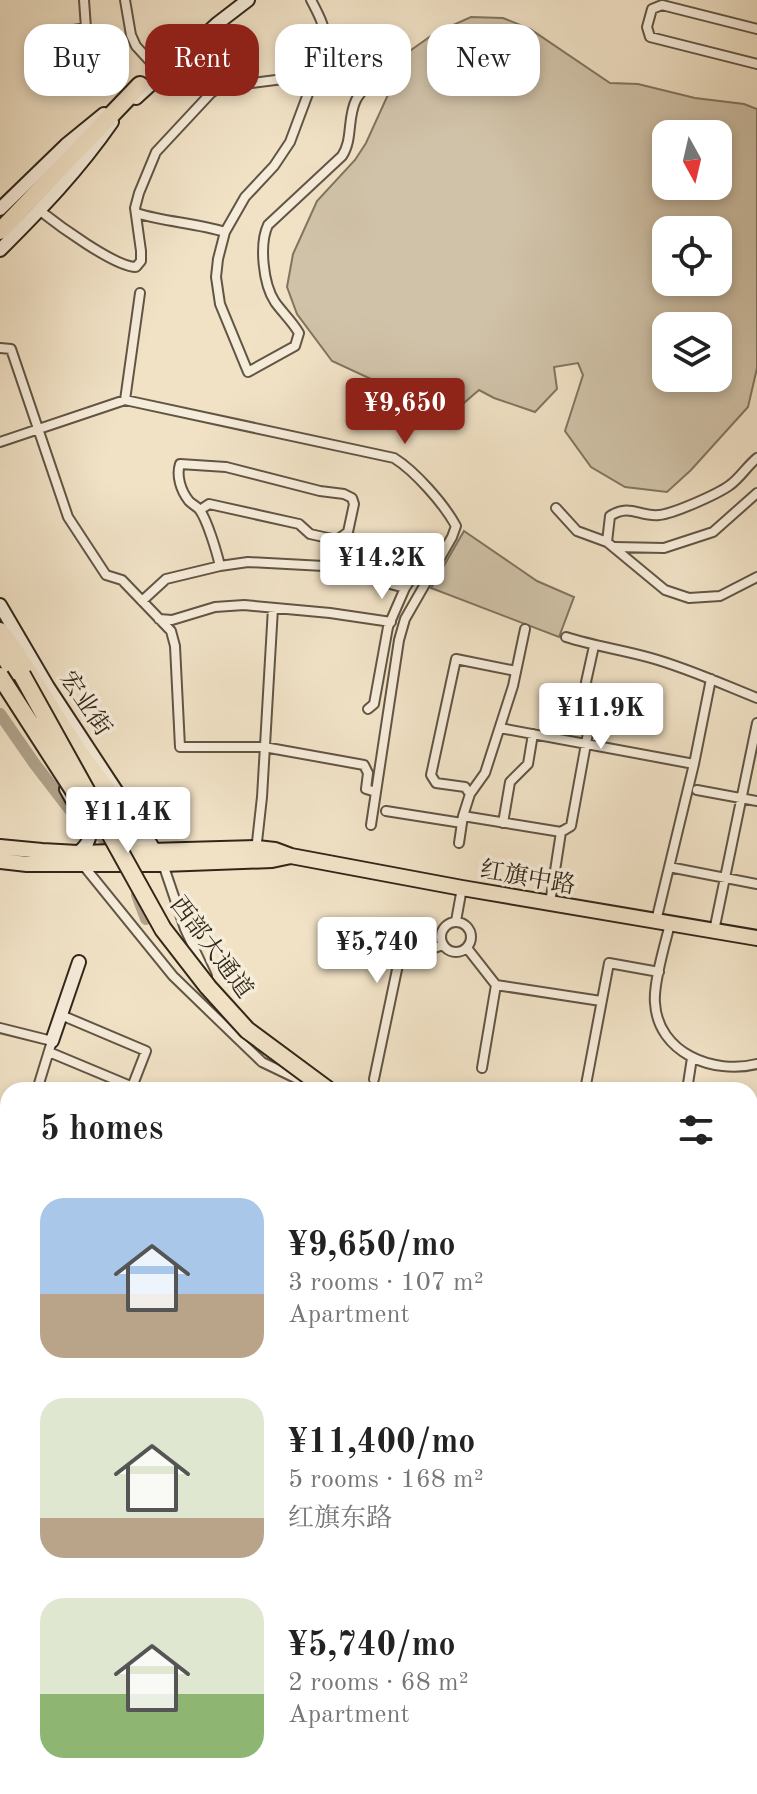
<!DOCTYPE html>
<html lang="en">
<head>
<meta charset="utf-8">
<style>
	:root { --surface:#fff; --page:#f6f6f6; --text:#222; --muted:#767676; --accent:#8f2418 }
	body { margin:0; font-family:"Old Standard TT","Noto Serif SC",serif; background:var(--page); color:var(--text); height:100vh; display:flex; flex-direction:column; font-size:30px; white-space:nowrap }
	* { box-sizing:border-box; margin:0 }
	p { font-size:26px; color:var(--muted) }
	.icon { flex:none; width:44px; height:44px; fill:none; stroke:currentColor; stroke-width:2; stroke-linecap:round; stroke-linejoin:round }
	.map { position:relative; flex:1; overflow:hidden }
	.side { position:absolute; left:0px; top:1082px; width:758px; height:712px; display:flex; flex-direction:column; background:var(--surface); border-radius:24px 24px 0 0; box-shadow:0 4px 12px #0003 }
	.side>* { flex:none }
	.hud { position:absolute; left:24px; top:24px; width:710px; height:72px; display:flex; gap:16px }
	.needle { width:52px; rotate:172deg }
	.buttons { position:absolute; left:652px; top:120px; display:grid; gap:16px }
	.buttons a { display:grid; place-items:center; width:80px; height:80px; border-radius:16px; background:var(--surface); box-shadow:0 4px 12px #0003; font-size:40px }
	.price { position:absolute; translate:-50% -68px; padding:0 18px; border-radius:8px; background:#fff; color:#222; font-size:26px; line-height:52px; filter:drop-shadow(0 2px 4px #0008) }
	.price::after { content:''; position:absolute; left:50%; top:48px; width:24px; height:18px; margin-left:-12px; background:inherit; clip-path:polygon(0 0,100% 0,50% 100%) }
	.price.current { background:var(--accent); color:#fff }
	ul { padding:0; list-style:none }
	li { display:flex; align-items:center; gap:24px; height:200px; padding:0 40px }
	li span { display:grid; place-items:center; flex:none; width:224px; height:160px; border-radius:24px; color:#555 }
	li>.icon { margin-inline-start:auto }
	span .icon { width:96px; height:96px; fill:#fffc; stroke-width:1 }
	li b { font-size:34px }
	h2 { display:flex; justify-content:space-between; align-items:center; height:96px; padding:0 40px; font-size:34px }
	.chip { padding:0 28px; border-radius:24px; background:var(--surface); box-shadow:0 4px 12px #0003; font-size:28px; line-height:72px }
	.chip.current { background:var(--accent); color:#fff }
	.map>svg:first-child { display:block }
	.green { fill:#d0c2a8; stroke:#807460; stroke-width:2; fill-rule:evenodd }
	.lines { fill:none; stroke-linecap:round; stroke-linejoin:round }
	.river { stroke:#b0a28b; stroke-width:12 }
	.highway-tunnel { stroke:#cbbca3; stroke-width:16; stroke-dasharray:16 8; stroke-linecap:butt }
	.street-casing { stroke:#615544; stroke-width:12 }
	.secondary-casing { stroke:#312618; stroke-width:16 }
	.primary-casing { stroke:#312618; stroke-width:18 }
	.highway-casing { stroke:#312618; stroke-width:20 }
	.street { stroke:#f6ecda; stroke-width:8 }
	.secondary { stroke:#f6ecda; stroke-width:12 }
	.primary { stroke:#f1e2c6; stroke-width:14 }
	.highway { stroke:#f1e2c6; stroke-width:16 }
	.highway-bridge-casing { stroke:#312618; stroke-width:20; stroke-linecap:butt }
	.highway-bridge { stroke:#f1e2c6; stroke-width:16 }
	.labels { text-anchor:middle; stroke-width:7; stroke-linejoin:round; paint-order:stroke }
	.street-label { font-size:24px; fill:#312618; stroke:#f6ecda }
</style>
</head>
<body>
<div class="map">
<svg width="757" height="1794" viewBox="0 0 757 1794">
	<rect width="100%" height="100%" fill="#f1e2c6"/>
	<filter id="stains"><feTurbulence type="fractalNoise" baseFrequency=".0025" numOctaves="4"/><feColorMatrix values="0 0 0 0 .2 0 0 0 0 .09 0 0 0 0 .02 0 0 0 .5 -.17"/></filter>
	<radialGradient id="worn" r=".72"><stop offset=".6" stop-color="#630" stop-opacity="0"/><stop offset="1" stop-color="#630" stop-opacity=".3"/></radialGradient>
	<path class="green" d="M 471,17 L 503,18 L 530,29 L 610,83 L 638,84 L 695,98 L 744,104 L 757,109 L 757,368 L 748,407 L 691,470 L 667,492 L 625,487 L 591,467 L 565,431 L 583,375 L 578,363 L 554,367 L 557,389 L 535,412 L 494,398 L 479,390 L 457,409 L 414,399 L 332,361 L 297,314 L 287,287 L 293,254 L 317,201 L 355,160 L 366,143 L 407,53 L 435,33 ZM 718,134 L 718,186 L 666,186 L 666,134 ZM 718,230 L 718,282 L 666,282 L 666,230 ZM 666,326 L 718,326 L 718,378 L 666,378 Z
		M 464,531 L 537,581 L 574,597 L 559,637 L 431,588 Z
		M 0,1192 L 8,1194 L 8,1277 L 0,1279 Z
		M 757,1289 L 757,1794 L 0,1794 L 0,1690 L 8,1569 L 8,1786 L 750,1786 L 750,1290 Z"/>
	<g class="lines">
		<path class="river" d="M 0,714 L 34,763 L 81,824 L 94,828 L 115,851
			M 137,895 L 146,919"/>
		<path class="highway-tunnel" d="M 750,1625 L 757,1638
			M 750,1692 L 757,1705"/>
		<g class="street-casing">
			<path id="street" d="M 125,0 L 131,35 L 136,46 L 157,69
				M 311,0 C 329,34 329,39 315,75 L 290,142 L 274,166 L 245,197 L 225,232 L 218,259 L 216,277 L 220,304 L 248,372 L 295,346 L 299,333 C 292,321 282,312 275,302 C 263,284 259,244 268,225 L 342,156 C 353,140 347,118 356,100 C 365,82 399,62 386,40 L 317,69
				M 757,29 L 662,5 L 652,9 L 647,27 L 650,37 L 757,64
				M 61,32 L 86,28 L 84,0
				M 39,210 C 58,225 115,267 136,267 L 141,261 L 141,251 L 135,208 L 139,193 L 156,152 L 211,93 L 220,87 L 315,75
				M 136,213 C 165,222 196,223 225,232
				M 0,348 L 11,349 L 68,517 L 106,575 L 122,580 L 171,631 L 175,646 L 180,747 L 264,747 L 364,765 L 368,773 L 366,789 L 376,792
				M 125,400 L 140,293
				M 0,442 L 125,400 L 394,458 C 415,471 444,504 456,526 L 452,537 L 405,619 L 399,640 L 371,825
				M 556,508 L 577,531 L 607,542 L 665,590 L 689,598 L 720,596 L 757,577
				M 200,510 L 209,504 L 299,524 L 310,534 L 337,540 L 348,532 L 354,504 L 352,498 L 344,494 L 320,491 L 226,467 L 180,464 C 176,476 181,491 189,501 C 192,504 196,506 199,509 C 207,519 217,553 220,566
				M 607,542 L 610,516 C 630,503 639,517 659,515 C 673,514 718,494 730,485 C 740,478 747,466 757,458
				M 615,547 L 664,548 L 713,532 L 757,493
				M 142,601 L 166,579 L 220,566 L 248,562 L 324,566 L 405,588
				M 159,619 L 172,620 L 215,607 L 244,605 L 330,613 L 391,622
				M 566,637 C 594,646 623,650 651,658 C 687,668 722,684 757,698
				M 368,709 L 374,704 L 388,627 L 405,588 L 428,553 L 441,556
				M 500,728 L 694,764
				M 697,790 L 757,801
				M 470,794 L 465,787 L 436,783 L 431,775 L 456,659 L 516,671
				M 386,811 L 462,823
				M 463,816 L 470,794 L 485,773 L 513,686 L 525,629
				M 503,823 L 510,782 L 528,764 L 533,734
				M 561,832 L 571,826 L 592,711 L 586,682 L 594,646
				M 459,843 L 463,816 L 561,832 L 550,903
				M 256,851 L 262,797 L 273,608
				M 163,864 L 185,929 L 207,976
				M 83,865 L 173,976 L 237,1038 L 262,1062 L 312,1086
				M 669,867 L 757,884
				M 456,921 L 462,888
				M 656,921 L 694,764 L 711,679
				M441 937a15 15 0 1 1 30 0a15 15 0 1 1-30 0Z
				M 670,924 C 665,944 653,984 655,1003 C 658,1053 713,1075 757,1064
				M 714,931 L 757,723
				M 467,948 L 496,985 L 482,1068
				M 496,985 L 601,1001
				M 61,1015 L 146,1051 L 132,1087
				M 0,1028 L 52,1041 L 37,1090
				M 49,1052 L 140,1090
				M 374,1079 L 399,960 L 443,945
				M 585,1090 L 609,963 L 659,972
				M 687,1090 L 692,1058
				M 750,1124 L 757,1125
				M 0,1151 L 8,1153
				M 0,1172 L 8,1164
				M 750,1275 L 757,1276
				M 0,1515 L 8,1508"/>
		</g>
		<g class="secondary-casing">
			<path id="secondary" d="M 136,98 L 218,23 L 248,0
				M 0,209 L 66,145 L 104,114
				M 0,250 C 42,208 78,171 112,122
				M 0,605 L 48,687 L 117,792
				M 66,789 L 89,830 C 91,840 86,846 78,853
				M 99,809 L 150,850
				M 136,820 L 158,856
				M 52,1041 L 79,962"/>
		</g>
		<g class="primary-casing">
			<path id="primary" d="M 0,847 L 42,851 L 78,853 L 257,848 L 275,850 L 291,856 L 462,888 L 757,938
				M 0,861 L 27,864 L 163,864 L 272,860 L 291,856"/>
		</g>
		<g class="highway-casing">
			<path id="highway" d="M 0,231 L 140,85
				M 0,631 C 26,664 45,700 68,735 C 89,768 113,798 140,827
				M 0,649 L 17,678"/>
		</g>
		<use href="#street" class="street"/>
		<use href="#secondary" class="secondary"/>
		<use href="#primary" class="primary"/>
		<use href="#highway" class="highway"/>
		<g class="highway-bridge-casing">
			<path id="highway-bridge" d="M 22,675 L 163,929 L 208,987 L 247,1030 L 328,1090
				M 0,676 L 76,794"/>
		</g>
		<use href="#highway-bridge" class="highway-bridge"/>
	</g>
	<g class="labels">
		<g class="street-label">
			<text transform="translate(86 703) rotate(56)" y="8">宏业街</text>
			<text transform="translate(528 877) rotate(10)" y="8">红旗中路</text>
			<text transform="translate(212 947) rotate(53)" y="8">西部大通道</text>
		</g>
	</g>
	<rect width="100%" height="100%" filter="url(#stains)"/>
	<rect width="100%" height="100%" fill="url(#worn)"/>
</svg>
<div class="buttons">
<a><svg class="needle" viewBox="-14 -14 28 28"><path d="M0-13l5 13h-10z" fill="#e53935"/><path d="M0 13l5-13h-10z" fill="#767676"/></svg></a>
<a><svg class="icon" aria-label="locate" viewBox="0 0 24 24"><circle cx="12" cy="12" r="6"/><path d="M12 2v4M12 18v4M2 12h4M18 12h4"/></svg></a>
<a><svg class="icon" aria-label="layers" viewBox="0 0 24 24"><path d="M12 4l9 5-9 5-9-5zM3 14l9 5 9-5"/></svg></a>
</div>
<b class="price current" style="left:405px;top:446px">¥9,650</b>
<b class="price" style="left:382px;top:601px">¥14.2K</b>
<b class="price" style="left:601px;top:751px">¥11.9K</b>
<b class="price" style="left:128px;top:855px">¥11.4K</b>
<b class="price" style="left:377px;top:985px">¥5,740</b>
<div class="hud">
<a class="chip">Buy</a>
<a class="chip current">Rent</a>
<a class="chip">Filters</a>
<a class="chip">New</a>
</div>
<section class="side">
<h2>5 homes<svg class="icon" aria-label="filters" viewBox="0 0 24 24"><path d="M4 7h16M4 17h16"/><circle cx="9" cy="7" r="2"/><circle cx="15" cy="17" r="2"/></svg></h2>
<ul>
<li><span style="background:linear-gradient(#a9c7e8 60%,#b9a48a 0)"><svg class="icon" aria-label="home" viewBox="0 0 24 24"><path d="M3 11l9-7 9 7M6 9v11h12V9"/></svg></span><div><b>¥9,650/mo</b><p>3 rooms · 107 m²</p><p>Apartment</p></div></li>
<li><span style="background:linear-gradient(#dfe7d0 75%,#b9a48a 0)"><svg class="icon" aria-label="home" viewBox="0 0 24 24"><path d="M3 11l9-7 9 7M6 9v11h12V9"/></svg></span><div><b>¥11,400/mo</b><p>5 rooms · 168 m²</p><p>红旗东路</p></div></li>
<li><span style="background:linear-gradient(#dfe7d0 60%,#8fb573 0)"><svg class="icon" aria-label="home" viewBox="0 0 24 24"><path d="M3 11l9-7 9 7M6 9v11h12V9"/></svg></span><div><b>¥5,740/mo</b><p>2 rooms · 68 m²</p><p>Apartment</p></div></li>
</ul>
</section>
</div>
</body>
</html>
